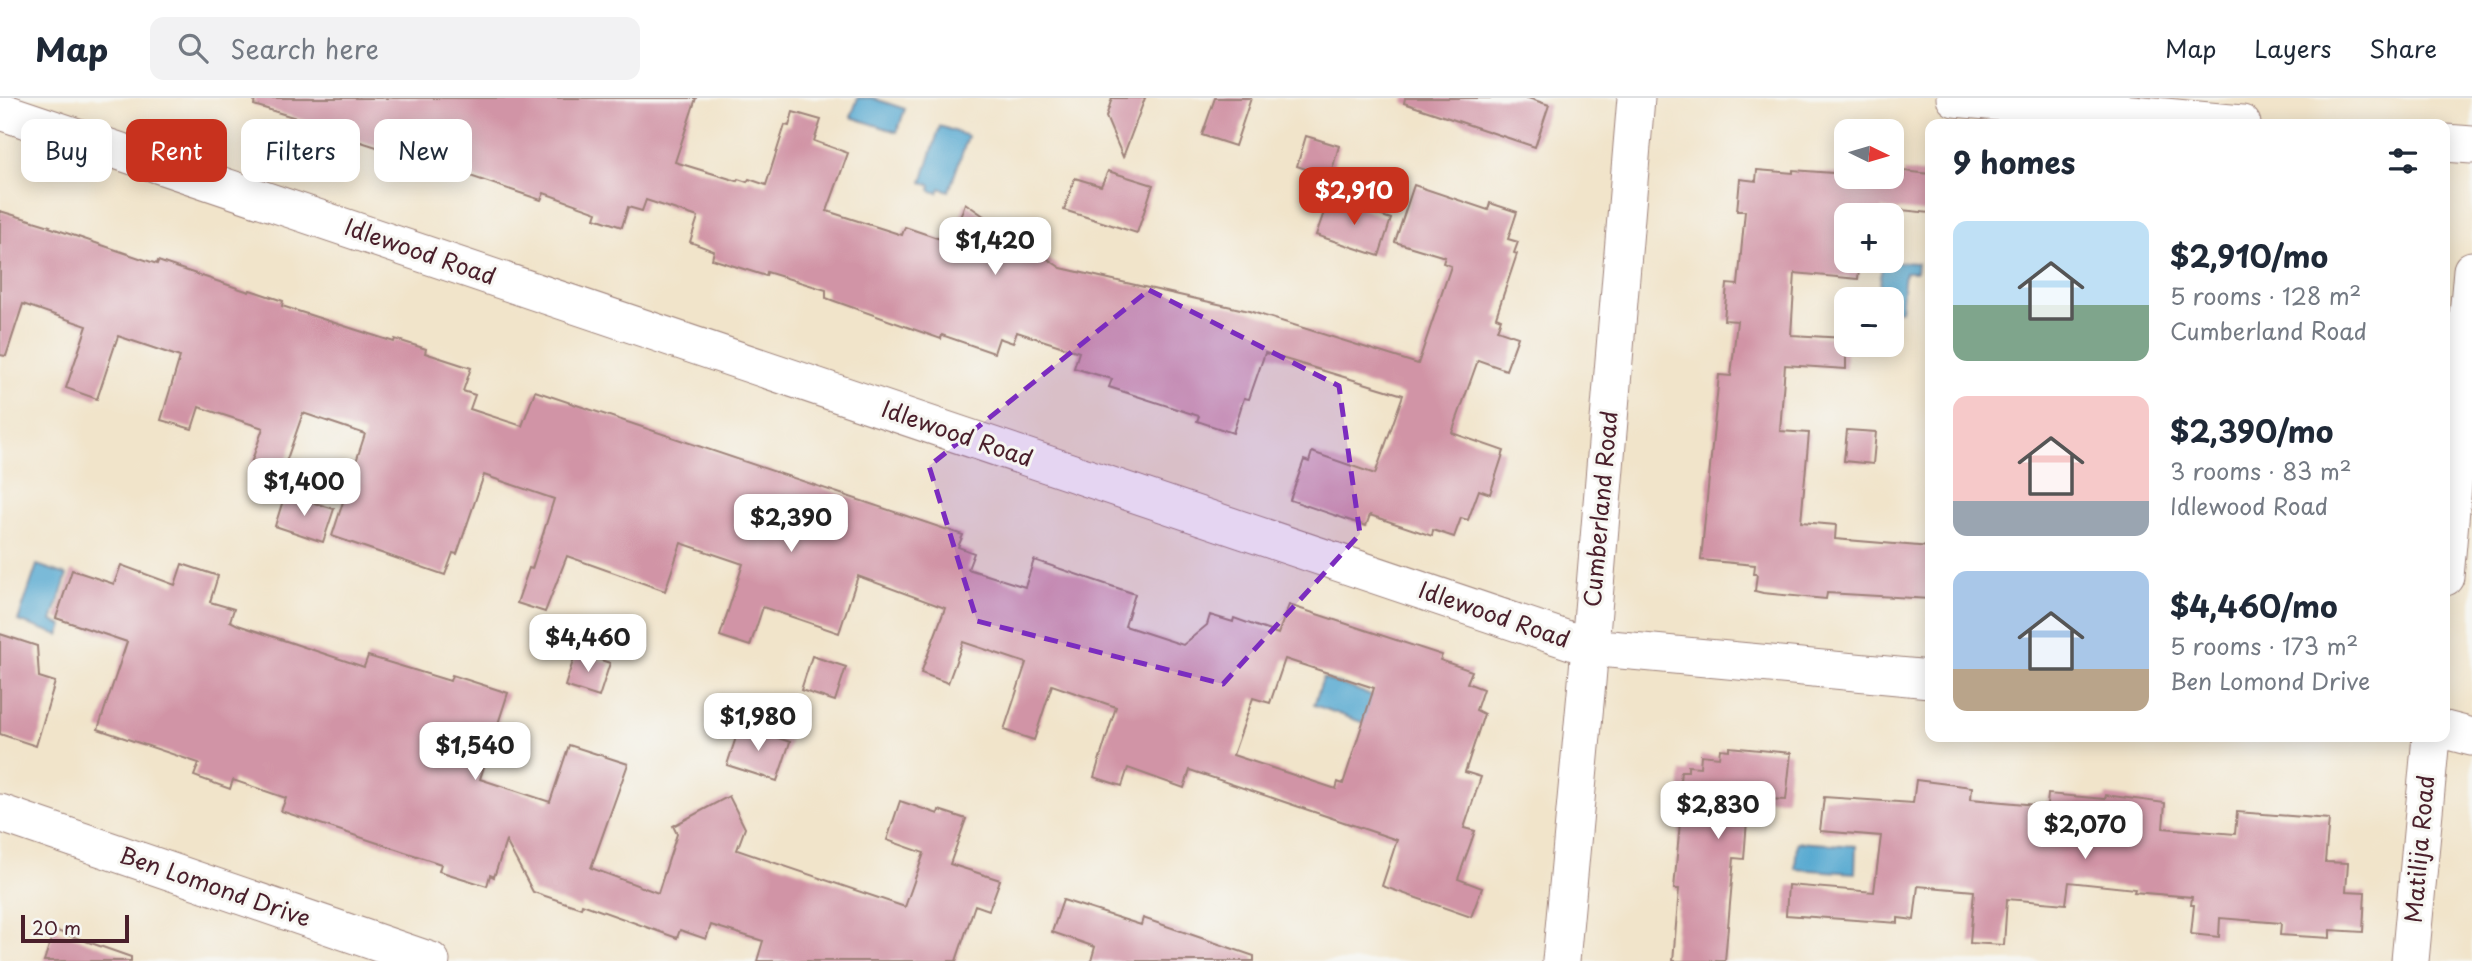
<!DOCTYPE html>
<html lang="en">
<head>
<meta charset="utf-8">
<style>
	:root { --surface:#fff; --page:#f2f2f3; --text:#1f2937; --muted:#747a83; --line:#e0e1e3; --accent:#c8321e }
	body { margin:0; font-family:"Playpen Sans",sans-serif; background:var(--page); color:var(--text); height:100vh; display:flex; flex-direction:column; font-size:26px; white-space:nowrap }
	* { box-sizing:border-box; margin:0 }
	p { font-size:23px; color:var(--muted) }
	.icon { flex:none; width:38px; height:38px; fill:none; stroke:currentColor; stroke-width:2; stroke-linecap:round; stroke-linejoin:round }
	.map { position:relative; flex:1; overflow:hidden }
	.panel { position:absolute; left:1925px; top:21px; width:525px; height:623px; display:flex; flex-direction:column; background:var(--surface); border-radius:14px; box-shadow:0 4px 18px #0003 }
	.panel>* { flex:none }
	.guide { position:absolute; left:21px; top:21px; width:665px; height:63px; display:flex; gap:14px }
	.needle { width:46px; rotate:95deg }
	.fabs { position:absolute; left:1834px; top:21px; display:grid; gap:14px }
	.fabs a { display:grid; place-items:center; width:70px; height:70px; border-radius:14px; background:var(--surface); box-shadow:0 4px 18px #0003; font-size:35px }
	.scale { position:absolute; left:21px; bottom:18px; width:108px; box-sizing:border-box; padding-left:7px; border:4px solid #4a1f2b; border-top:0; font-size:19px; line-height:24px; white-space:nowrap; color:#4a1f2b; -webkit-text-stroke:5px #f6f6f2; paint-order:stroke }
	.price { position:absolute; translate:-50% -60px; padding:0 16px; border-radius:14px; background:#fff; color:#222; font-size:23px; line-height:46px; filter:drop-shadow(0 2px 4px #0008) }
	.price::after { content:''; position:absolute; left:50%; top:42px; width:21px; height:16px; margin-left:-10px; background:inherit; clip-path:polygon(0 0,100% 0,50% 100%) }
	.price.selected { background:var(--accent); color:#fff }
	ul { padding:0; list-style:none }
	li { display:flex; align-items:center; gap:21px; height:175px; padding:0 28px }
	li span { display:grid; place-items:center; flex:none; width:196px; height:140px; border-radius:14px; color:#555 }
	li>.icon { margin-inline-start:auto }
	span .icon { width:84px; height:84px; fill:#fffc; stroke-width:1 }
	li b { font-size:30px }
	h2 { display:flex; justify-content:space-between; align-items:center; height:84px; padding:0 28px; font-size:30px }
	.pill { padding:0 24px; border-radius:14px; background:var(--surface); box-shadow:0 4px 18px #0003; font-size:24px; line-height:63px }
	.pill.selected { background:var(--accent); color:#fff }
	header { display:flex; align-items:center; gap:42px; box-sizing:border-box; height:98px; padding:0 35px; background:var(--surface); border-bottom:2px solid var(--line) }
	header strong { font-size:33px }
	nav { display:flex; gap:38px; margin-inline-start:auto; font-size:24px }
	.search { width:490px; height:63px; background:var(--page); display:flex; align-items:center; gap:18px; box-sizing:border-box; padding:0 24px; border-radius:14px; color:var(--muted); font-size:26px }
	.map>svg:first-child { display:block }
	.water { fill:#55a8d0; stroke:#50647e; stroke-width:2 }
	.building { fill:#d194a6; fill-rule:evenodd }
	.lines { fill:none; stroke-linecap:round; stroke-linejoin:round }
	.minor-casing { stroke:#9e827a; stroke-width:39 }
	.minor { stroke:#fff; stroke-width:37 }
	.marked { fill:#7b2cbf; fill-opacity:0.2; stroke:#7b2cbf; stroke-width:5; stroke-dasharray:14 9; stroke-linejoin:round }
	.labels { text-anchor:middle; stroke-width:6; stroke-linejoin:round; paint-order:stroke }
	.street-label { font-size:23px; fill:#4a1f2b; stroke:#f6f6f2 }
</style>
</head>
<body>
<header>
<strong>Map</strong>
<div class="search"><svg class="icon" aria-label="search" viewBox="0 0 24 24"><circle cx="10" cy="10" r="6"/><path d="M15 15l6 6"/></svg>Search here</div>
<nav><a>Map</a><a>Layers</a><a>Share</a></nav>
</header>
<div class="map">
<svg width="2472" height="863" viewBox="0 0 2472 863">
	<rect width="100%" height="100%" fill="#f6f6f2"/>
	<filter id="ink" filterUnits="userSpaceOnUse"><feTurbulence type="fractalNoise" baseFrequency=".0143" numOctaves="2"/><feDisplacementMap in="SourceGraphic" scale="14" xChannelSelector="R" yChannelSelector="G"/><feConvolveMatrix kernelMatrix="1 2 1 2 8 2 1 2 1" color-interpolation-filters="sRGB"/></filter>
	<filter id="wash" filterUnits="userSpaceOnUse"><feTurbulence type="fractalNoise" baseFrequency=".00686" numOctaves="4" result="noise"/><feDisplacementMap in="SourceGraphic" scale="28" xChannelSelector="R" yChannelSelector="G"/><feGaussianBlur stdDeviation="1.57" result="paint"/><feColorMatrix in="noise" values="0 0 0 0 0 0 0 0 0 0 0 0 0 0 0 0 0 1.4 0 .05"/><feComposite in="paint" operator="in"/></filter>
	<g filter="url(#wash)">
		<rect width="100%" height="100%" fill="#f1e4ca"/>
		<path class="water" d="M 858,0 L 872,0 L 905,11 L 897,34 L 851,19 Z
			M 940,28 L 968,38 L 949,93 L 940,90 L 938,95 L 930,92 L 931,87 L 922,84 Z
			M 1882,163 L 1917,165 L 1916,174 L 1905,174 L 1901,212 L 1892,212 L 1892,201 L 1879,201 Z
			M 37,467 L 67,477 L 52,523 L 63,528 L 59,537 L 18,523 Z
			M 1323,580 L 1382,601 L 1372,628 L 1314,607 Z
			M 1797,744 L 1856,748 L 1855,775 L 1795,771 Z"/>
		<g id="blocks">
			<path class="building" d="M 255,0 L 696,0 L 675,64 L 737,83 L 738,81 L 747,84 L 749,81 L 766,87 L 785,27 L 789,28 L 793,14 L 821,22 L 814,43 L 848,55 L 827,113 L 902,137 L 905,129 L 952,145 L 965,105 L 998,128 L 996,136 L 1026,146 L 1061,170 L 1249,213 L 1418,266 L 1451,168 L 1443,165 L 1445,159 L 1395,144 L 1414,87 L 1488,112 L 1490,105 L 1517,114 L 1508,141 L 1518,144 L 1514,155 L 1517,156 L 1496,219 L 1501,221 L 1497,232 L 1518,239 L 1506,272 L 1478,262 L 1452,335 L 1504,353 L 1490,396 L 1479,392 L 1468,422 L 1461,420 L 1454,439 L 1433,432 L 1432,438 L 1370,417 L 1366,428 L 1290,402 L 1304,362 L 1309,364 L 1312,354 L 1375,376 L 1403,297 L 1265,255 L 1249,301 L 1244,300 L 1233,335 L 1197,323 L 1199,318 L 1109,289 L 1112,281 L 1074,270 L 1079,254 L 1017,234 L 1013,245 L 999,240 L 994,255 L 942,237 L 941,241 L 826,200 L 826,192 L 767,174 L 766,178 L 712,161 L 714,153 L 690,144 L 698,119 L 646,102 L 642,113 L 628,109 L 622,129 L 595,120 L 597,114 L 544,95 L 541,102 L 432,65 L 431,69 L 404,60 L 405,58 L 308,27 L 309,24 L 254,7 Z
				M 1112,0 L 1145,0 L 1123,59 L 1106,19 Z
				M 1215,0 L 1251,0 L 1235,48 L 1202,37 Z
				M 1405,0 L 1528,0 L 1549,7 L 1535,49 L 1404,5 Z
				M 1306,38 L 1339,48 L 1330,79 L 1297,68 Z
				M 1757,72 L 1793,75 L 1793,72 L 1846,76 L 1846,79 L 1904,79 L 1904,73 L 1930,76 L 1930,115 L 1882,110 L 1881,117 L 1846,117 L 1846,163 L 1860,163 L 1858,181 L 1795,175 L 1791,237 L 1846,240 L 1846,271 L 1785,267 L 1780,333 L 1809,335 L 1801,424 L 1836,427 L 1835,441 L 1930,449 L 1930,501 L 1827,495 L 1826,501 L 1763,495 L 1755,493 L 1757,476 L 1754,476 L 1755,467 L 1701,462 L 1719,277 L 1731,278 L 1737,223 L 1724,222 L 1727,186 L 1738,187 L 1745,113 L 1737,113 L 1740,81 L 1756,83 Z
				M 1108,73 L 1153,87 L 1137,135 L 1064,112 L 1075,80 L 1101,88 Z
				M 1329,100 L 1391,121 L 1379,158 L 1316,137 Z
				M 0,113 L 50,128 L 49,129 L 157,166 L 158,163 L 249,194 L 250,192 L 283,203 L 282,208 L 394,244 L 395,241 L 426,251 L 425,255 L 471,270 L 463,293 L 475,297 L 470,311 L 522,328 L 535,293 L 963,437 L 958,449 L 974,455 L 968,471 L 1025,489 L 1034,462 L 1135,496 L 1125,528 L 1183,547 L 1207,527 L 1210,517 L 1233,524 L 1234,520 L 1278,536 L 1289,507 L 1442,557 L 1440,562 L 1472,573 L 1467,585 L 1483,591 L 1476,612 L 1484,616 L 1465,674 L 1481,679 L 1464,730 L 1475,733 L 1458,781 L 1482,790 L 1471,819 L 1382,788 L 1397,742 L 1190,672 L 1184,690 L 1128,670 L 1122,688 L 1094,679 L 1116,609 L 1052,587 L 1034,642 L 1004,632 L 1026,565 L 963,544 L 948,585 L 921,575 L 945,510 L 858,478 L 839,535 L 763,509 L 750,548 L 720,538 L 743,466 L 681,445 L 665,493 L 567,458 L 545,514 L 517,505 L 529,470 L 532,471 L 554,401 L 484,377 L 457,456 L 453,455 L 445,477 L 332,438 L 365,336 L 303,315 L 278,387 L 247,377 L 263,330 L 199,309 L 192,331 L 161,322 L 180,259 L 118,238 L 97,301 L 66,290 L 87,228 L 23,206 L 6,258 L 0,257 ZM 1285,561 L 1374,590 L 1343,686 L 1338,684 L 1336,691 L 1233,657 L 1253,600 L 1270,605 Z
				M 1847,332 L 1876,334 L 1873,366 L 1844,363 Z
				M 285,396 L 334,411 L 323,444 L 275,428 Z
				M 182,466 L 218,478 L 210,504 L 234,511 L 230,523 L 238,527 L 364,569 L 368,558 L 450,583 L 452,577 L 508,595 L 480,681 L 550,704 L 569,647 L 628,666 L 591,770 L 658,795 L 677,736 L 673,728 L 729,698 L 745,730 L 737,752 L 905,809 L 924,755 L 887,742 L 900,703 L 938,716 L 939,712 L 966,721 L 950,766 L 1000,782 L 989,812 L 975,807 L 956,863 L 757,863 L 763,843 L 711,827 L 706,841 L 680,832 L 677,840 L 582,806 L 581,810 L 533,794 L 506,743 L 494,779 L 490,777 L 487,788 L 439,773 L 441,766 L 281,713 L 286,700 L 233,682 L 230,691 L 194,678 L 199,665 L 98,631 L 127,544 L 56,520 L 72,472 L 114,486 L 121,467 L 175,487 Z
				M 0,536 L 37,548 L 39,579 L 55,584 L 36,648 L 0,636 Z
				M 576,554 L 610,565 L 599,599 L 565,588 Z
				M 812,558 L 846,569 L 835,603 L 801,592 Z
				M 740,627 L 790,644 L 777,683 L 727,667 Z
				M 1729,649 L 1791,655 L 1786,702 L 1767,701 L 1767,711 L 1748,709 L 1744,761 L 1734,760 L 1725,863 L 1673,863 L 1679,791 L 1674,791 L 1682,702 L 1678,702 L 1681,673 L 1688,673 L 1688,668 L 1700,669 L 1701,657 L 1719,659 L 1720,651 L 1729,652 Z
				M 1916,682 L 1972,689 L 1971,701 L 2047,708 L 2048,696 L 2105,701 L 2106,697 L 2165,705 L 2163,730 L 2235,736 L 2237,714 L 2329,721 L 2325,764 L 2348,765 L 2346,793 L 2365,794 L 2363,834 L 2330,832 L 2330,840 L 2280,837 L 2281,825 L 2220,820 L 2219,839 L 2191,836 L 2194,807 L 2191,807 L 2192,799 L 2134,794 L 2135,791 L 2069,784 L 2066,806 L 2007,801 L 2004,847 L 1970,845 L 1974,793 L 1918,788 L 1914,822 L 1898,820 L 1898,825 L 1786,817 L 1788,787 L 1874,794 L 1881,738 L 1820,733 L 1824,699 L 1913,705 Z
				M 1063,802 L 1141,827 L 1143,820 L 1254,858 L 1254,863 L 1091,863 L 1095,849 L 1052,834 Z
				M 54,832 L 131,859 L 131,863 L 44,863 Z"/>
		</g>
	</g>
	<g filter="url(#ink)">
		<use href="#blocks" fill-opacity="0" stroke="#9e827a" stroke-width="2"/>
		<g class="lines">
			<g class="minor-casing">
				<path id="minor" d="M 1955,0 L 2242,26
					M 0,13 L 1589,549 L 1930,581
					M 2445,45 L 2472,47
					M 2445,479 L 2472,172
					M 2445,632 L 2472,639
					M 0,715 L 431,863
					M 1561,863 L 1587,584 L 1636,0
					M 2410,863 L 2431,639"/>
			</g>
			<use href="#minor" class="minor"/>
		</g>
	</g>
	<path class="marked" d="M 1149,192 L 1339,288 L 1360,436 L 1223,586 L 977,523 L 929,368 Z"/>
	<g class="labels">
		<g class="street-label">
			<text transform="translate(420 154) rotate(19)" y="8">Idlewood Road</text>
			<text transform="translate(957 336) rotate(19)" y="8">Idlewood Road</text>
			<text transform="translate(1601 411) rotate(-85)" y="8">Cumberland Road</text>
			<text transform="translate(1494 517) rotate(19)" y="8">Idlewood Road</text>
			<text transform="translate(2420 751) rotate(-85)" y="8">Matilija Road</text>
			<text transform="translate(215 789) rotate(19)" y="8">Ben Lomond Drive</text>
		</g>
	</g>
</svg>
<div class="fabs">
<a><svg class="needle" viewBox="-14 -14 28 28"><path d="M0-13l5 13h-10z" fill="#e53935"/><path d="M0 13l5-13h-10z" fill="#747a83"/></svg></a>
<a>+</a>
<a>−</a>
</div>
<div class="scale">20 m</div>
<b class="price selected" style="left:1354px;top:129px">$2,910</b>
<b class="price" style="left:995px;top:179px">$1,420</b>
<b class="price" style="left:304px;top:420px">$1,400</b>
<b class="price" style="left:791px;top:456px">$2,390</b>
<b class="price" style="left:588px;top:576px">$4,460</b>
<b class="price" style="left:758px;top:655px">$1,980</b>
<b class="price" style="left:475px;top:684px">$1,540</b>
<b class="price" style="left:1718px;top:743px">$2,830</b>
<b class="price" style="left:2085px;top:763px">$2,070</b>
<div class="guide">
<a class="pill">Buy</a>
<a class="pill selected">Rent</a>
<a class="pill">Filters</a>
<a class="pill">New</a>
</div>
<section class="panel">
<h2>9 homes<svg class="icon" aria-label="filters" viewBox="0 0 24 24"><path d="M4 7h16M4 17h16"/><circle cx="9" cy="7" r="2"/><circle cx="15" cy="17" r="2"/></svg></h2>
<ul>
<li><span style="background:linear-gradient(#bfe0f5 60%,#7fa58c 0)"><svg class="icon" aria-label="home" viewBox="0 0 24 24"><path d="M3 11l9-7 9 7M6 9v11h12V9"/></svg></span><div><b>$2,910/mo</b><p>5 rooms · 128 m²</p><p>Cumberland Road</p></div></li>
<li><span style="background:linear-gradient(#f6c9c9 75%,#9aa5b1 0)"><svg class="icon" aria-label="home" viewBox="0 0 24 24"><path d="M3 11l9-7 9 7M6 9v11h12V9"/></svg></span><div><b>$2,390/mo</b><p>3 rooms · 83 m²</p><p>Idlewood Road</p></div></li>
<li><span style="background:linear-gradient(#a9c7e8 70%,#b9a48a 0)"><svg class="icon" aria-label="home" viewBox="0 0 24 24"><path d="M3 11l9-7 9 7M6 9v11h12V9"/></svg></span><div><b>$4,460/mo</b><p>5 rooms · 173 m²</p><p>Ben Lomond Drive</p></div></li>
</ul>
</section>
</div>
</body>
</html>
